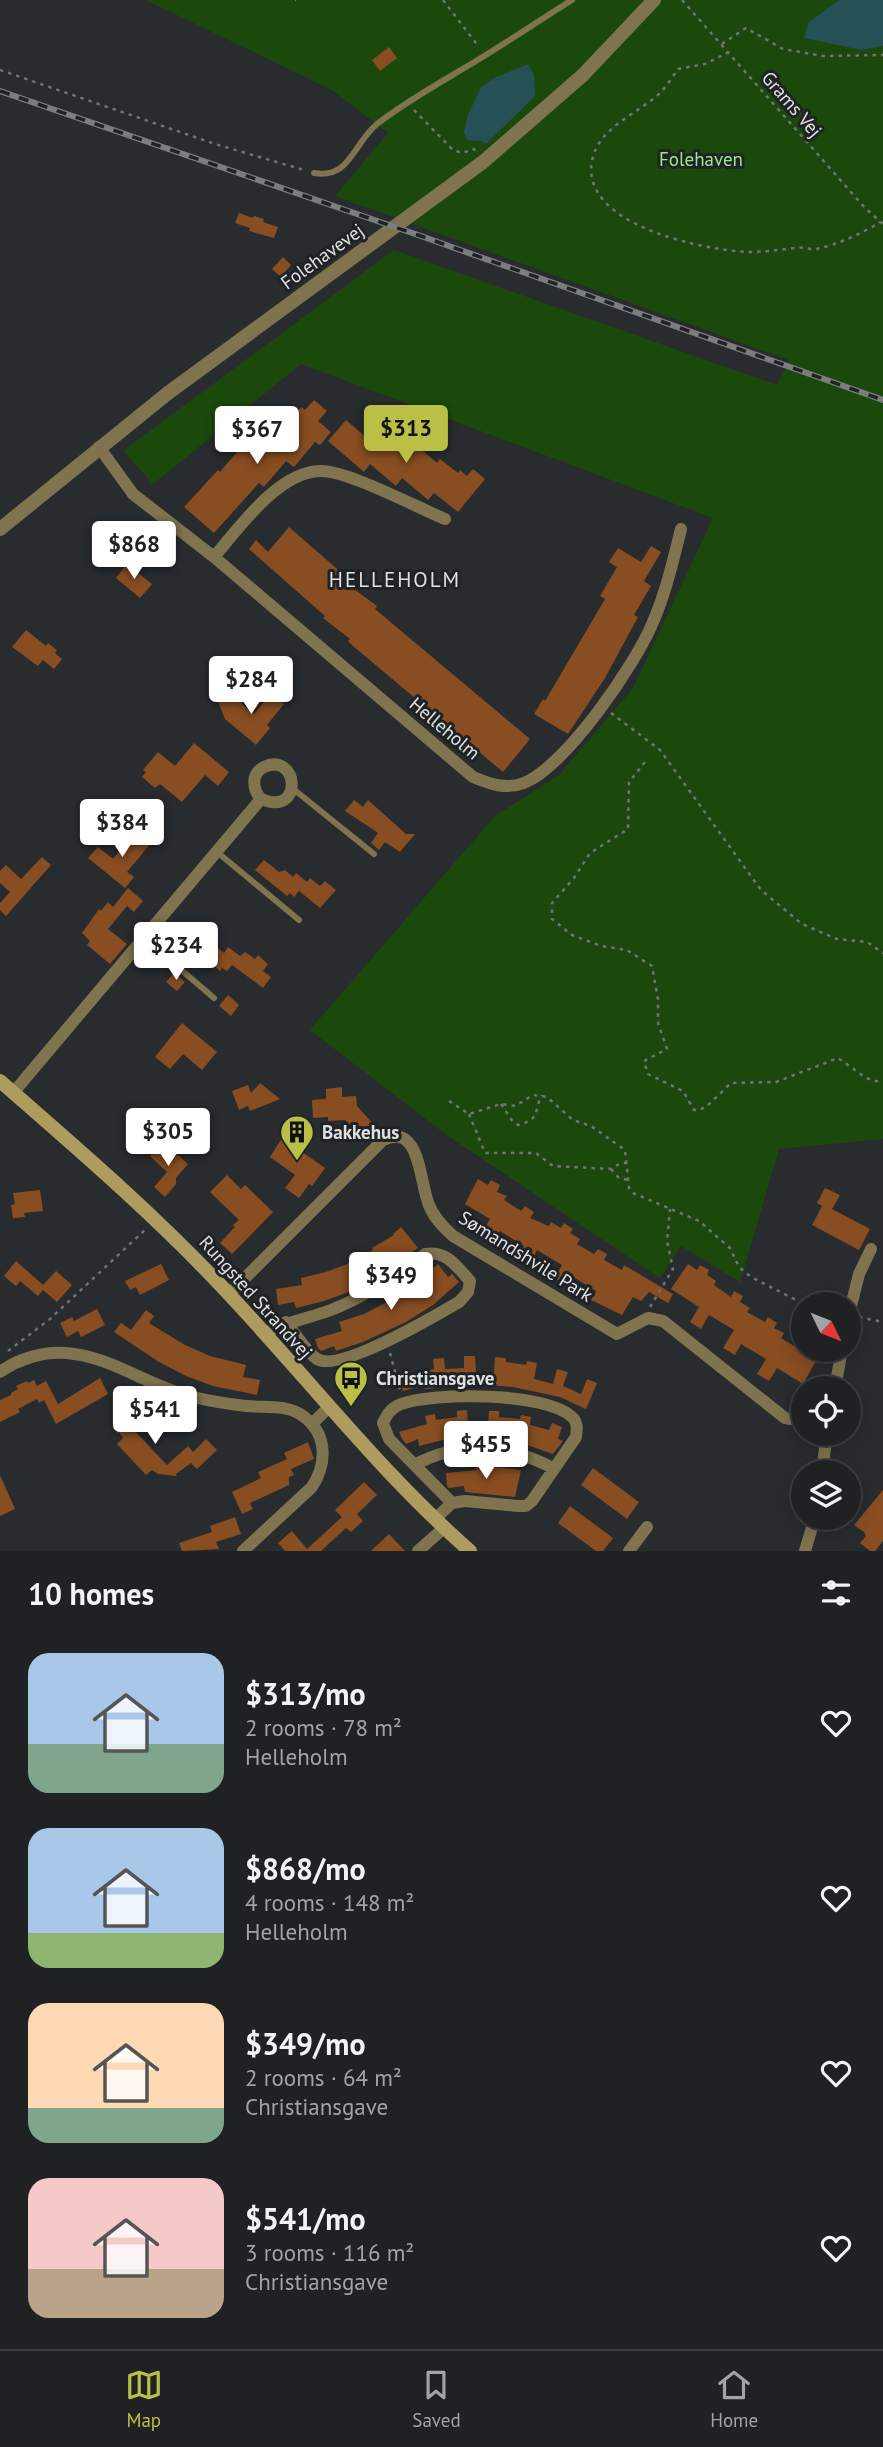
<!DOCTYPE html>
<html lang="en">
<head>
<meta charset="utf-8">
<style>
	:root { --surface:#1f2123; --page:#2c2e30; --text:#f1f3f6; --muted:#a1a3a6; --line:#3c3e41; --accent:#bac045 }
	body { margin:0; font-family:"PT Sans",sans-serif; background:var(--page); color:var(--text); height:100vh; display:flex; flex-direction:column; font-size:26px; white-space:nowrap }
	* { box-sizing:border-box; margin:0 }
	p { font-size:23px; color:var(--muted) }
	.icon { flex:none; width:38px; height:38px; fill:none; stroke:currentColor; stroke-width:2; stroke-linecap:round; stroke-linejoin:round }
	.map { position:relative; height:1551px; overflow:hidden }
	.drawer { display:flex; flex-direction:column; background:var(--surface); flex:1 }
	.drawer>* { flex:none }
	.needle { width:46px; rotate:133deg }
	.controls { position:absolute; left:791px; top:1292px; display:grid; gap:14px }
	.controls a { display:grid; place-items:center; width:70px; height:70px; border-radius:50%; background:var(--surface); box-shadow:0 4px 18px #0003,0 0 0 2px var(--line); font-size:35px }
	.price { position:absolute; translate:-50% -60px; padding:0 16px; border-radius:7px; background:#fff; color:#222; font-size:23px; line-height:46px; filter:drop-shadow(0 2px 4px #0008) }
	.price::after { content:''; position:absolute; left:50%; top:42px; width:21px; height:16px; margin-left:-10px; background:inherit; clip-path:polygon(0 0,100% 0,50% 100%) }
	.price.on { background:var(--accent); color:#111 }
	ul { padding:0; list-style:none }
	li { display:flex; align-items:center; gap:21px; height:175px; padding:0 28px }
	li span { display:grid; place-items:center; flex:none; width:196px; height:140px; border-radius:21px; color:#555 }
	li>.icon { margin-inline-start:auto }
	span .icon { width:84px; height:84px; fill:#fffc; stroke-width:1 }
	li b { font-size:30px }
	h2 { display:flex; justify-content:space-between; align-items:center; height:84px; padding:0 28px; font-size:30px }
	.menu { display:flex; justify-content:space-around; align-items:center; height:98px; border-top:2px solid var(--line); background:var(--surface); font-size:19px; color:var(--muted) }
	.menu a { display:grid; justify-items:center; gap:4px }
	.menu .on { color:var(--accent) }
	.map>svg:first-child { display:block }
	.green { fill:#1b490c; fill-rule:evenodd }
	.water { fill:#255156 }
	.building { fill:#884d21 }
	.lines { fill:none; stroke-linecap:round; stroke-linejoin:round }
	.path { stroke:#707375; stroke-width:2.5; stroke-dasharray:3.5 5; stroke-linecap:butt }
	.service { stroke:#7f744e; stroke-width:6 }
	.minor { stroke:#7f744e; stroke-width:12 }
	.tertiary { stroke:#7f744e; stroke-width:14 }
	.secondary { stroke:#ae9c5f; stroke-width:14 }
	.rail-casing { stroke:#7b7d7f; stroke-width:6 }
	.rail { stroke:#202325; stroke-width:3.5; stroke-dasharray:10; stroke-linecap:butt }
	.labels { text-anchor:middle; stroke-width:6; stroke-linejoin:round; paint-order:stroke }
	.street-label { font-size:19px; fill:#dee0e1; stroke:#202325 }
	.park-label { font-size:19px; fill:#99e785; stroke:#202325 }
	.poi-label { font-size:19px; font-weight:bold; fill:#dee0e1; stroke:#202325; text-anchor:start }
	.neighbourhood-label { font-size:21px; letter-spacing:2px; fill:#dee0e1; stroke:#202325 }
</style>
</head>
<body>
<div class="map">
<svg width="883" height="1551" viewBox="0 0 883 1551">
	<rect width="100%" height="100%" fill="#292c2f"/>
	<path class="green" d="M 146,0 L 839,0 L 809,22 L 862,50 L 883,46 L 883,1139 L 779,1149 L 740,1282 L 681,1246 L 660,1278 L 448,1136 L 310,1030 L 495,816 L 559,775 L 633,688 L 713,518 L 301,364 L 153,484 L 123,451 L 394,250 L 777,385 L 789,360 L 335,196 L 388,133 L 332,90 ZM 528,64 L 485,144 L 481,141 L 476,102 L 481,87 Z"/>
	<path class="water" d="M 839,0 L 883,0 L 883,46 L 862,50 L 804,38 L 809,22 Z
		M 528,64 L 534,75 L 535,96 L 486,144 L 481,141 L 467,140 L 464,132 L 467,117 L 481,87 L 494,78 Z"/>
	<path class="building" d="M 389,47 L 397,58 L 380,71 L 372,60 Z
		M 239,213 L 253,218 L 254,216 L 264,219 L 263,222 L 278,227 L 274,238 L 249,231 L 250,228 L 235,223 Z
		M 283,257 L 291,265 L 281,277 L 272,269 Z
		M 314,400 L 327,411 L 318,421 L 331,432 L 320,445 L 315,442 L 294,467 L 286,461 L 264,487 L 259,483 L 214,533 L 184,507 L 218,470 L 220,472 L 242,446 L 250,452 L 272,426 L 279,433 L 301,407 L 305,410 Z
		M 346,420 L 368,439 L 378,427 L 404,449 L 411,441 L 437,463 L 440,459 L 458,473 L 460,470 L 467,476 L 473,469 L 485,479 L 458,512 L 434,493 L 428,500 L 402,478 L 396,486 L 370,464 L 364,472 L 328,441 Z
		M 289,527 L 352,582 L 350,586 L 377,606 L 375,609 L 530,739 L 503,772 L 353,646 L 348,641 L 350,639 L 323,618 L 325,616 L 249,549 L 256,540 L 268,552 Z
		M 651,546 L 661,552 L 644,581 L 651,586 L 634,615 L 638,617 L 605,678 L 568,734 L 534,714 L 543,699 L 545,701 L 605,599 L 600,596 L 617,567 L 609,562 L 618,548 L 641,562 Z
		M 127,564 L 152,584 L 140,598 L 116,578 Z
		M 26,630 L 46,646 L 48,643 L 57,650 L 55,653 L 62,659 L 54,669 L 43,660 L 38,666 L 12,647 Z
		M 271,693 L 284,704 L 267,725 L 270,728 L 256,745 L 225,719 L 218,702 L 238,694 L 243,705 L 254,714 Z
		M 194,743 L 229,772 L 218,786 L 205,775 L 182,802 L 160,784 L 155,788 L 142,777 L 146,772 L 143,770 L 158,752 L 175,766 Z
		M 354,800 L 363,807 L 368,800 L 406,834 L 415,834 L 400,852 L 385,842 L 379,850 L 371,843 L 378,833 L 345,811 Z
		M 136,830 L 151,843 L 127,872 L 134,877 L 125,888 L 88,858 L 98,847 L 113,859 Z
		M 42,857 L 51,865 L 6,916 L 0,910 L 0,903 L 10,892 L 0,883 L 0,871 L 6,865 L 21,879 Z
		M 264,860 L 279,872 L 285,870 L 293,877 L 296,873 L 307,882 L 310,878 L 320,886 L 325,881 L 336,890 L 320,908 L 299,891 L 294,897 L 290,893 L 287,896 L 255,870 Z
		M 128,888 L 143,901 L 134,912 L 127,906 L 108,929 L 127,944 L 110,964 L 87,945 L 90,941 L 82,933 L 99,909 L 101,911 L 108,902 L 113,907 Z
		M 213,944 L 224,953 L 228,947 L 240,956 L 245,952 L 255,959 L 258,955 L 268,964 L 263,971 L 271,977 L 263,988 L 232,965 L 227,971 L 222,968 L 220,971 L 203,957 Z
		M 174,973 L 185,982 L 177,991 L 166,982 Z
		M 228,995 L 239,1005 L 231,1016 L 219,1006 Z
		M 182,1023 L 217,1052 L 202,1070 L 183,1054 L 170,1069 L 155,1057 Z
		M 260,1083 L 280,1099 L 250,1111 L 248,1106 L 239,1110 L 232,1091 L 248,1085 L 251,1093 Z
		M 342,1087 L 342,1097 L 356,1096 L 357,1106 L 374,1125 L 362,1137 L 345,1120 L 328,1121 L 328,1117 L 313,1118 L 312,1100 L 326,1099 L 326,1089 Z
		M 282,1138 L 325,1168 L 312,1186 L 309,1184 L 299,1198 L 285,1188 L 295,1175 L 270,1157 Z
		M 163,1142 L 188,1164 L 176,1178 L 176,1184 L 165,1197 L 154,1187 L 167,1172 L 150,1156 Z
		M 227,1175 L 241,1189 L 245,1185 L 273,1212 L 232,1254 L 220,1243 L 235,1227 L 233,1225 L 239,1220 L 210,1192 Z
		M 478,1179 L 488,1185 L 491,1180 L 500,1185 L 497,1192 L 507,1196 L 504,1200 L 521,1211 L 525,1206 L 534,1212 L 530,1218 L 549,1226 L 551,1222 L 561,1228 L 564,1223 L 573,1229 L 570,1233 L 580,1239 L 577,1244 L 594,1254 L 598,1249 L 607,1254 L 604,1260 L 622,1270 L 624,1265 L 673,1294 L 668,1303 L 649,1292 L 641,1301 L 633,1297 L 622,1315 L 591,1300 L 596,1291 L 572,1276 L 566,1285 L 555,1278 L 562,1265 L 537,1250 L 530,1264 L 518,1257 L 524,1246 L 500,1231 L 493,1242 L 481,1235 L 490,1219 L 465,1204 Z
		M 825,1188 L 840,1195 L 832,1209 L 870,1229 L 859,1250 L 812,1225 L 822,1206 L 817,1203 Z
		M 40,1190 L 43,1211 L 24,1213 L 25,1217 L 13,1218 L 11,1205 L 15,1204 L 13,1193 Z
		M 401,1227 L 418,1248 L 375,1278 L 346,1293 L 324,1301 L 296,1308 L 294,1302 L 278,1305 L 276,1289 L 302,1285 L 301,1278 L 326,1272 L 350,1263 L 349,1261 L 373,1250 L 372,1248 L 394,1235 L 393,1234 Z
		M 16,1261 L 43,1285 L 56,1271 L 72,1285 L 57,1302 L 43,1290 L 38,1296 L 20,1281 L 16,1286 L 4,1276 Z
		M 161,1264 L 169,1280 L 140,1295 L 136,1287 L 130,1290 L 125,1281 Z
		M 438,1264 L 448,1277 L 452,1274 L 459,1282 L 433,1305 L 406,1322 L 363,1342 L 336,1351 L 334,1346 L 321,1351 L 318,1348 L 315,1339 L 342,1331 L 339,1322 L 364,1314 L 387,1302 L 410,1288 Z
		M 688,1264 L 697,1270 L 700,1265 L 709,1270 L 707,1275 L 716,1281 L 714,1285 L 731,1297 L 734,1291 L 743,1296 L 740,1302 L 750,1308 L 747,1312 L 765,1322 L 768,1317 L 777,1323 L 774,1328 L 784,1333 L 781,1338 L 799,1349 L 811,1349 L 807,1354 L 817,1359 L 803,1384 L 777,1368 L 769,1381 L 757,1374 L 766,1359 L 741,1344 L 735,1355 L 723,1348 L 734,1330 L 709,1315 L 701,1329 L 690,1322 L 699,1307 L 671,1289 Z
		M 97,1309 L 105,1325 L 81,1337 L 78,1331 L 67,1337 L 60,1323 L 72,1317 L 74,1321 Z
		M 146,1310 L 154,1316 L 149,1323 L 185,1345 L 210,1356 L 246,1365 L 243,1377 L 260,1380 L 257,1395 L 213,1386 L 186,1376 L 159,1362 L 114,1332 L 121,1323 L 131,1330 Z
		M 464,1356 L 475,1356 L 476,1372 L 494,1373 L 495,1357 L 506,1358 L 506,1362 L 526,1365 L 527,1361 L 537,1363 L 534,1379 L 553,1384 L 557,1369 L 568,1372 L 563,1386 L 581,1394 L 587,1379 L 597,1383 L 586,1409 L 560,1397 L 513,1387 L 478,1384 L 425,1389 L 425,1385 L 403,1391 L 400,1378 L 434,1369 L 433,1359 L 444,1358 L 445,1369 L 464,1368 Z
		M 100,1378 L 108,1394 L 56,1424 L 44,1400 L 39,1403 L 37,1399 L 18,1409 L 20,1412 L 0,1422 L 0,1400 L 11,1395 L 11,1393 L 18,1389 L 16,1386 L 27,1381 L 28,1383 L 34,1380 L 37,1386 L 46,1381 L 58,1404 Z
		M 139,1394 L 148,1404 L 128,1424 L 167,1465 L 188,1446 L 193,1452 L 206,1439 L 217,1450 L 197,1469 L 191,1463 L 176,1474 L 177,1476 L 158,1474 L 152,1470 L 146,1475 L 117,1444 L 123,1438 L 119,1432 L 117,1434 L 119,1414 Z
		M 467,1410 L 468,1423 L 488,1424 L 489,1411 L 499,1411 L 499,1417 L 520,1419 L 521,1415 L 531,1417 L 530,1425 L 549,1430 L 552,1423 L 562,1427 L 558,1439 L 563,1441 L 553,1454 L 527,1445 L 500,1440 L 470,1438 L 443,1440 L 419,1446 L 418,1439 L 406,1444 L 402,1439 L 399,1432 L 427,1424 L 425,1416 L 435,1414 L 436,1420 L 457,1417 L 457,1411 Z
		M 308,1442 L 314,1459 L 291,1469 L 294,1475 L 289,1477 L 289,1485 L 250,1503 L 253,1509 L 242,1514 L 232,1492 L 261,1478 L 258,1472 L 287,1459 L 284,1453 Z
		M 477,1465 L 521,1470 L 515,1497 L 465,1492 L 464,1486 L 449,1488 L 447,1486 L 446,1473 L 477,1470 Z
		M 593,1468 L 639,1502 L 627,1519 L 581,1485 Z
		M 0,1475 L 15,1509 L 0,1516 Z
		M 364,1482 L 377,1495 L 357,1514 L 363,1521 L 351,1532 L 346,1528 L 321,1551 L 285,1551 L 278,1543 L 292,1531 L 307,1549 L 342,1517 L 335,1510 Z
		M 883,1490 L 883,1541 L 875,1551 L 870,1551 L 860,1543 L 866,1536 L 864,1532 L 854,1525 Z
		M 570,1506 L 613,1538 L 603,1551 L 596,1551 L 558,1523 Z
		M 235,1517 L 241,1534 L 216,1542 L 219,1549 L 182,1551 L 179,1543 L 212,1532 L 210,1526 Z
		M 389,1534 L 405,1551 L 371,1551 Z"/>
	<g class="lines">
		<path class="path" d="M 295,0 L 296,0
			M 443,0 L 479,47
			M 682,0 L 865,208 L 883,224
			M 722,44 L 746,28 L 783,49 L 823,56 L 883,55
			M 729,52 L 705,64 L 678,69 C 673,76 668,84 662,91 C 641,113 598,126 592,161 C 580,225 703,250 748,252 C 764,252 779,250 795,248 C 802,246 809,250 816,249 C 837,245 863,233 880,222
			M 0,70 L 215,144 L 304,170
			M 414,110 L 453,150 L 462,153 L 474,149 L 476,152
			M 611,713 L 660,750 L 761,890 L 802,924 L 837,939 L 867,942 L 883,953
			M 645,762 L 629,782 L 628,829 L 590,853 L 574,878 L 552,903 L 552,919 L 572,935 L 601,946 L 627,950 L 652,966 L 658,999 L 658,1023 L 667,1049 L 644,1061 L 648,1074 L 683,1091 L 694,1110 L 705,1108 L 731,1083 L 776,1082 L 838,1058 L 866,1078 L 883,1083
			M 449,1101 L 469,1114 L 501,1104 L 515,1106 L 533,1095 L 547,1097 L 573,1120 L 591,1126 L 625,1150 L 629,1188 L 633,1193 L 699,1221 L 730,1248 L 739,1267 L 751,1277 L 804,1304
			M 501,1104 L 513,1122 L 518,1125 C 541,1119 533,1112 542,1095
			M 469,1114 L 485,1153 L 536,1153 L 553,1166 L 611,1169 L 621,1163 L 627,1163
			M 611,1169 L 619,1178 L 628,1180
			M 650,1307 L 673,1269 L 667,1241 L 670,1209
			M 859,1317 L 883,1322
			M 8,1351 L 50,1319 L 147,1228
			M 390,1353 L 400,1390"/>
		<path class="service" d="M 314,173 C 350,179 353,144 377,124 C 408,100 443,81 476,61 C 509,41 540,20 572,0
			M 292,788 L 374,854
			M 217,852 L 299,920
			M 144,938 L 214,998"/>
		<path class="minor" d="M 99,447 L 133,494 L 214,557 L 473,777 C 490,784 506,790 524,783 C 566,766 636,664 653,622 C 666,592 673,561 681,529
			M 214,557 C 239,528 278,472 320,471 C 347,470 416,507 445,519
			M 13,1093 L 261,799 C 253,790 250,774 264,767 C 298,751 305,817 261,799
			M 229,1294 L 383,1140 C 421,1122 419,1182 429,1205 C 434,1218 443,1227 453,1236 L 617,1334 L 648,1318 L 663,1321 L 785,1418 L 803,1421
			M 849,1314 L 859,1274 L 871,1249
			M 264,1333 C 288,1321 307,1319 331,1310 C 365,1297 396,1275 425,1254 C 447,1250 457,1267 470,1281 L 468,1292 L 459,1302 C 436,1315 340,1373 317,1359 C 307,1353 294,1332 286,1322
			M 0,1372 C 18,1359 44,1351 66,1353 C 111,1356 149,1387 193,1397 C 210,1401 228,1404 246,1406 C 265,1408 286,1404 303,1416 C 328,1434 327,1464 312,1487 L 243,1551
			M 835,1388 L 842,1349
			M 312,1424 L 329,1407
			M 415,1465 C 457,1441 513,1445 554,1469
			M 822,1472 L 827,1433
			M 435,1519 L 452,1503 L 465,1501 L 518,1506 L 526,1506 L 532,1501 L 576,1437 C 577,1429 578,1422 572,1417 C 546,1392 434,1392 401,1404 C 391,1408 387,1414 383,1423 L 389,1439 L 452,1503
			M 418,1551 L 444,1528
			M 629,1551 L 647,1527
			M 805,1551 L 815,1517"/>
		<path class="tertiary" d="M 0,529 L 168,393 L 483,162 L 583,75 L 654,0"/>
		<path class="secondary" d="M 0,1081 C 78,1149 156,1216 226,1291 C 308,1378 380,1472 470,1551"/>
		<g class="rail-casing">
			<path id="rail" d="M 0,91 L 418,235 L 883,400"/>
		</g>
		<use href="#rail" class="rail"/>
	</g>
	<defs>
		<g id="building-pin" transform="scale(1.75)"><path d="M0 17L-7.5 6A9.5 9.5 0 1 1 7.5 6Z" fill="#bac045" stroke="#202325"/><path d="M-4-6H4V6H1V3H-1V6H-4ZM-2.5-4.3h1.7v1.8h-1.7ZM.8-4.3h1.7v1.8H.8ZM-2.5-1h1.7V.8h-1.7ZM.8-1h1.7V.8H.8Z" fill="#111"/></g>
		<g id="bus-pin" transform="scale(1.75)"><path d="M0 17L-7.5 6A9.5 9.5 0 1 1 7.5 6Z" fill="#bac045" stroke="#202325"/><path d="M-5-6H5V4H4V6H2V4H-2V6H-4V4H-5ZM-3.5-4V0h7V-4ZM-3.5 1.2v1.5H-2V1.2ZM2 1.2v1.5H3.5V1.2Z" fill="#111"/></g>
	</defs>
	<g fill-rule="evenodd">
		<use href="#building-pin" x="297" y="1132"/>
		<use href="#bus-pin" x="351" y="1378"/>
	</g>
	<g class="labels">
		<g class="street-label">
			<text transform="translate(792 104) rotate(49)" y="7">Grams Vej</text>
			<text transform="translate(322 256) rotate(-36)" y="7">Folehavevej</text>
			<text transform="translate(445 728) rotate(40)" y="7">Helleholm</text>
			<text transform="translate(526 1256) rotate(32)" y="7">Sømandshvile Park</text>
			<text transform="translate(256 1297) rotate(48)" y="7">Rungsted Strandvej</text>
		</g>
		<g class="park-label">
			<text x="701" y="166">Folehaven</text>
		</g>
		<g class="poi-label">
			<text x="322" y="1139">Bakkehus</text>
			<text x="376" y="1385">Christiansgave</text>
		</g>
		<g class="neighbourhood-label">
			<text x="395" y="587">HELLEHOLM</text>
		</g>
	</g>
</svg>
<div class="controls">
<a><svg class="needle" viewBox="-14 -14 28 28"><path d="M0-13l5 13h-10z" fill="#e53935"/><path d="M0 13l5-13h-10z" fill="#a1a3a6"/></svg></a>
<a><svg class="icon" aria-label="locate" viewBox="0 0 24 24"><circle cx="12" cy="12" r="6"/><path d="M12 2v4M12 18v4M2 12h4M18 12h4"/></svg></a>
<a><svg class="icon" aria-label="layers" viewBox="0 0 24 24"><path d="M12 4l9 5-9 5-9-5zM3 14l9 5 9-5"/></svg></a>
</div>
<b class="price on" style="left:406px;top:465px">$313</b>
<b class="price" style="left:257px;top:466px">$367</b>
<b class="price" style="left:134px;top:581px">$868</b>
<b class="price" style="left:251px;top:716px">$284</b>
<b class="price" style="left:122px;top:859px">$384</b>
<b class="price" style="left:176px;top:982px">$234</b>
<b class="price" style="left:168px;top:1168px">$305</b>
<b class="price" style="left:391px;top:1312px">$349</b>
<b class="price" style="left:155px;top:1446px">$541</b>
<b class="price" style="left:486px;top:1481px">$455</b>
</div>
<section class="drawer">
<h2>10 homes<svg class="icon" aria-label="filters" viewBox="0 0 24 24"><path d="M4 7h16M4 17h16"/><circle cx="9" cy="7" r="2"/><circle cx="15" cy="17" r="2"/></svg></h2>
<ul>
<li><span style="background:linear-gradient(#a9c7e8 65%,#7fa58c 0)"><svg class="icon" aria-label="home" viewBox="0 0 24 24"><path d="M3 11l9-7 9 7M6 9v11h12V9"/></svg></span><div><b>$313/mo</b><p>2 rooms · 78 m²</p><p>Helleholm</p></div><svg class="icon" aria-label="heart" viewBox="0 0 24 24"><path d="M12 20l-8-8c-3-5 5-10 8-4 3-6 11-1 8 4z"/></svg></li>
<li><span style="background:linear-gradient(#a9c7e8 75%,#8fb573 0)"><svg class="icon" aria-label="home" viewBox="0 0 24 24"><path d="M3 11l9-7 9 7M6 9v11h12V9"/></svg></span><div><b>$868/mo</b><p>4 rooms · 148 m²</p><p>Helleholm</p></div><svg class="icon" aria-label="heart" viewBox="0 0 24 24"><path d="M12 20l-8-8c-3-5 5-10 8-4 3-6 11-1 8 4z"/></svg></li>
<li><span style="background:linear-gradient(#ffd9b3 75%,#7fa58c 0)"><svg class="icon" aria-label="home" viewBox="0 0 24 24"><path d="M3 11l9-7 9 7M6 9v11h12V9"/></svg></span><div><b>$349/mo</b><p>2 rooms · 64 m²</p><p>Christiansgave</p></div><svg class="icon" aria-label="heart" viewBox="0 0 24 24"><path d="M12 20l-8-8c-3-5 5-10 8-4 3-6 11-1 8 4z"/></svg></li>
<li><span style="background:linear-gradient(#f6c9c9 65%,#b9a48a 0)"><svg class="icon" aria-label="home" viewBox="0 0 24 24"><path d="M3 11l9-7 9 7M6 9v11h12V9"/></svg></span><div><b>$541/mo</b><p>3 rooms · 116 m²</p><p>Christiansgave</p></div><svg class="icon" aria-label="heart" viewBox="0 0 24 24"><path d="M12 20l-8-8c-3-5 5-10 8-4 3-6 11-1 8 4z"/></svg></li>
</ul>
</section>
<nav class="menu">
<a class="on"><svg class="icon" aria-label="map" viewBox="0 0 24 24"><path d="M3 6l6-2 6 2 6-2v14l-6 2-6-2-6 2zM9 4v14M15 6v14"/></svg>Map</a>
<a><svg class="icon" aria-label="saved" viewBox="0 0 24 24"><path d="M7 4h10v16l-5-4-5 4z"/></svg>Saved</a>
<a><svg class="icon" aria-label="home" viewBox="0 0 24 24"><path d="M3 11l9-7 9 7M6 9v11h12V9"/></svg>Home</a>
</nav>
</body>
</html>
